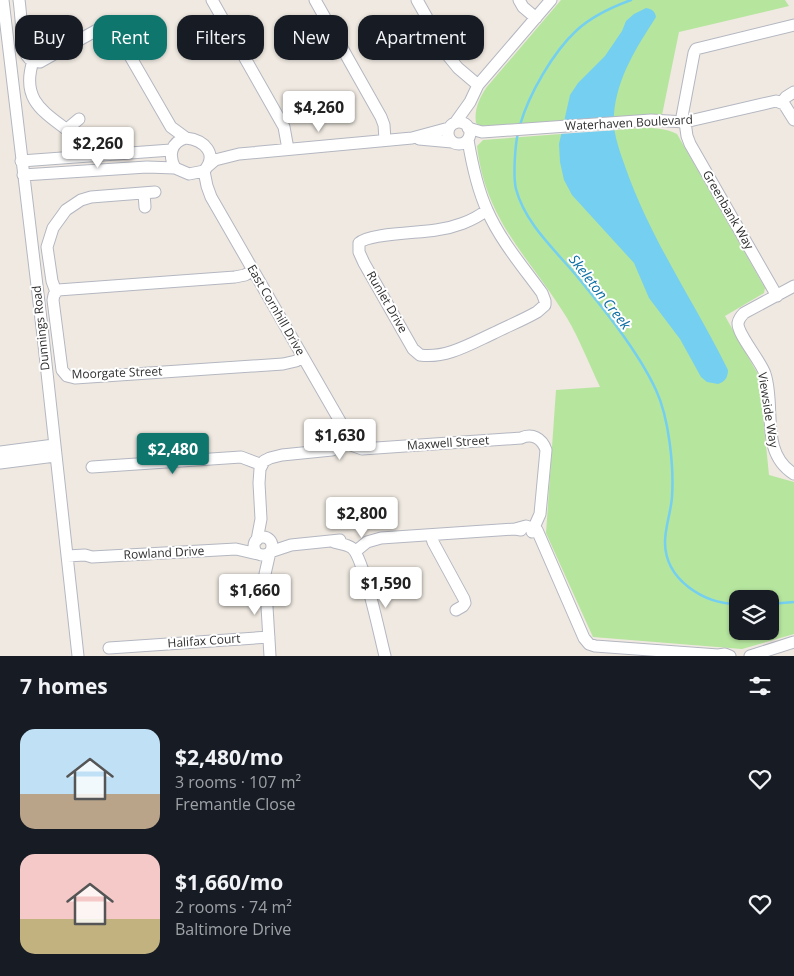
<!DOCTYPE html>
<html lang="en">
<head>
<meta charset="utf-8">
<style>
	:root { --surface:#171b24; --page:#20242c; --text:#f1f3f6; --muted:#9ea1a6; --accent:#0f766e }
	body { margin:0; font-family:"Open Sans",sans-serif; background:var(--page); color:var(--text); height:100vh; display:flex; flex-direction:column; font-size:19px; white-space:nowrap }
	* { box-sizing:border-box; margin:0 }
	p { font-size:16px; color:var(--muted) }
	.icon { flex:none; width:28px; height:28px; fill:none; stroke:currentColor; stroke-width:2; stroke-linecap:round; stroke-linejoin:round }
	.map { position:relative; height:656px; overflow:hidden }
	.panel { display:flex; flex-direction:column; background:var(--surface); flex:1 }
	.panel>* { flex:none }
	.top-card { position:absolute; left:15px; top:15px; width:500px; height:45px; display:flex; gap:10px }
	.buttons { position:absolute; left:729px; top:590px; display:grid; gap:10px }
	.buttons a { display:grid; place-items:center; width:50px; height:50px; border-radius:10px; background:var(--surface); box-shadow:0 1px 4px #0004; font-size:25px }
	.price { position:absolute; translate:-50% -42px; padding:0 11px; border-radius:5px; background:#fff; color:#222; font-size:16px; line-height:32px; filter:drop-shadow(0 1px 2px #0008) }
	.price::after { content:''; position:absolute; left:50%; top:30px; width:15px; height:11px; margin-left:-8px; background:inherit; clip-path:polygon(0 0,100% 0,50% 100%) }
	.price.selected { background:var(--accent); color:#fff }
	ul { padding:0; list-style:none }
	li { display:flex; align-items:center; gap:15px; height:125px; padding:0 20px }
	li span { display:grid; place-items:center; flex:none; width:140px; height:100px; border-radius:15px; color:#555 }
	li>.icon { margin-inline-start:auto }
	span .icon { width:60px; height:60px; fill:#fffc; stroke-width:1 }
	li b { font-size:21px }
	h2 { display:flex; justify-content:space-between; align-items:center; height:60px; padding:0 20px; font-size:21px }
	.pill { padding:0 18px; border-radius:15px; background:var(--surface); box-shadow:0 1px 4px #0004; font-size:18px; line-height:45px }
	.pill.selected { background:var(--accent); color:#fff }
	.map>svg:first-child { display:block }
	.green { fill:#b6e59e; fill-rule:evenodd }
	.water { fill:#75cff0 }
	.pier { fill:#efe9e1 }
	.lines { fill:none; stroke-linecap:round; stroke-linejoin:round }
	.stream { stroke:#75cff0; stroke-width:2.5 }
	.minor-casing { stroke:#b4b7c1; stroke-width:13 }
	.minor { stroke:#fff; stroke-width:11 }
	.labels { text-anchor:middle; stroke-width:4; stroke-linejoin:round; paint-order:stroke }
	.street-label { font-size:12px; fill:#2e2e2e; stroke:#fff }
	.water-label { font-size:14px; font-style:italic; fill:#0d6fa3; stroke:#fff }
</style>
</head>
<body>
<div class="map">
<svg width="794" height="656" viewBox="0 0 794 656">
	<rect width="100%" height="100%" fill="#efe9e1"/>
	<path class="green" d="M 561,0 L 785,0 L 789,6 L 679,32 L 662,115 L 481,126 L 476,123 C 474,110 479,99 486,88 Z
		M 640,128 C 654,128 665,128 677,134 L 765,288 L 764,293 L 725,316 L 759,376 L 769,475 L 794,482 L 794,634 L 742,649 L 593,637 L 546,533 L 556,390 L 600,387 C 589,364 580,340 567,318 C 530,257 486,223 477,146 L 483,140 ZM 738,599 L 770,599 L 770,631 L 738,631 Z"/>
	<path class="water" d="M 646,8 C 652,9 655,11 656,17 C 637,47 617,77 614,114 C 612,132 620,152 626,169 C 651,240 695,303 728,370 C 728,377 725,382 718,384 L 707,382 L 701,377 L 680,339 L 649,298 L 634,263 L 572,195 L 564,180 L 560,162 L 559,144 L 570,95 L 578,83 L 605,56 L 622,31 L 626,21 L 634,14 Z"/>
	<path class="pier" d="M 616,117 L 618,130 L 559,134 L 561,121 Z"/>
	<g class="lines">
		<path class="stream" d="M 520,125 C 529,94 553,52 577,30 C 592,16 612,7 631,0
			M 518,133 C 515,145 513,177 516,189 C 525,223 554,249 576,275 C 603,308 638,351 656,390 C 669,418 674,466 672,497 C 671,512 665,527 665,542 C 665,580 704,604 738,604
			M 770,604 L 794,602"/>
		<g class="minor-casing">
			<path id="minor" d="M 3,0 L 43,336 L 78,656
				M 19,0 C 21,12 22,47 27,56 C 30,61 34,62 40,62 L 97,30 L 106,27 L 111,27 L 119,37 L 171,127 L 186,138
				M 212,0 L 284,127 L 288,149
				M 315,0 L 381,117 L 384,125 L 385,140
				M 417,0 L 449,57 L 458,68 L 478,85
				M 519,0 L 523,7 L 536,18
				M 33,61 C 19,105 50,114 78,139
				M 782,102 L 786,97 L 794,92
				M 681,122 L 694,53 L 696,49 L 794,25
				M 685,122 L 687,136 L 690,144 L 777,296
				M448 133a11 11 0 1 1 22 0a11 11 0 1 1-22 0Z
				M 455,123 L 470,102 L 478,85 L 551,0
				M 468,128 L 482,132 L 651,120 L 685,122 L 776,101 L 784,104 L 794,120
				M 67,129 L 79,119
				M 186,138 C 204,140 219,154 204,171 L 189,174 L 175,168 C 168,155 171,142 186,138 Z
				M 419,139 L 452,142
				M 468,140 C 472,164 477,188 487,210 C 500,240 523,267 542,293 L 545,301 L 545,305 L 537,312 C 523,320 508,326 494,333 C 472,343 446,359 420,355 L 413,349 L 364,263 L 359,252 L 359,243 C 369,233 419,233 436,230 C 453,228 473,221 487,210
				M 21,161 L 171,150
				M 208,166 L 215,160 L 239,154 L 412,138 L 449,128
				M 204,171 L 207,186 L 211,197 L 341,423 L 344,436 L 343,442
				M 23,175 L 147,167 L 175,168
				M 144,193 L 145,207
				M 253,270 L 245,275 L 235,277 L 58,290 L 54,295 L 53,300 L 62,370 L 67,376 L 75,378 L 283,364 L 296,361 L 302,357
				M 794,286 L 744,313 C 741,316 739,318 738,323 C 737,334 761,361 765,374 C 776,407 759,452 794,474
				M 56,292 L 52,281 L 47,247 L 53,228 L 66,210 L 81,200 L 91,197 L 155,192
				M 343,442 L 362,449 L 521,438 C 532,433 542,438 546,450 L 540,514 L 532,532
				M 0,452 L 54,445
				M 0,463 L 55,456
				M 92,467 L 241,457 L 262,465
				M 515,529 L 526,526 L 537,530 L 584,638 L 589,644 L 595,646 L 718,655 L 725,654 L 730,656
				M 431,535 L 433,542 L 464,599 L 465,603 L 463,606 L 456,610
				M254 546a9 9 0 1 1 18 0a9 9 0 1 1-18 0Z
				M 257,540 L 261,519 L 259,483 L 260,469 L 264,461 L 270,458 L 282,455 L 332,450 L 340,446 L 343,442
				M 334,542 C 340,544 347,544 352,548 C 364,558 380,637 385,656
				M 356,551 L 367,542 L 381,538 L 515,529 L 521,530
				M 270,552 L 291,545 L 340,540
				M 270,552 L 265,574 L 270,656
				M 67,556 L 85,555 L 92,557 L 236,549 L 258,554
				M 109,648 L 269,637
				M 750,656 L 794,642"/>
		</g>
		<use href="#minor" class="minor"/>
	</g>
	<g class="labels">
		<g class="street-label">
			<text transform="translate(629 123) rotate(-3)" y="4">Waterhaven Boulevard</text>
			<text transform="translate(728 210) rotate(60)" y="4">Greenbank Way</text>
			<text transform="translate(387 302) rotate(60)" y="4">Runlet Drive</text>
			<text transform="translate(276 310) rotate(60)" y="4">East Cornhill Drive</text>
			<text transform="translate(41 328) rotate(-96)" y="4">Dunnings Road</text>
			<text transform="translate(117 373) rotate(-2)" y="4">Moorgate Street</text>
			<text transform="translate(768 410) rotate(81)" y="4">Viewside Way</text>
			<text transform="translate(448 443) rotate(-4)" y="4">Maxwell Street</text>
			<text transform="translate(164 553) rotate(-3)" y="4">Rowland Drive</text>
			<text transform="translate(204 641) rotate(-4)" y="4">Halifax Court</text>
		</g>
		<g class="water-label">
			<text transform="translate(600 292) rotate(52)" y="5">Skeleton Creek</text>
		</g>
	</g>
</svg>
<div class="buttons">
<a><svg class="icon" aria-label="layers" viewBox="0 0 24 24"><path d="M12 4l9 5-9 5-9-5zM3 14l9 5 9-5"/></svg></a>
</div>
<b class="price" style="left:319px;top:133px">$4,260</b>
<b class="price" style="left:98px;top:169px">$2,260</b>
<b class="price" style="left:340px;top:461px">$1,630</b>
<b class="price selected" style="left:173px;top:475px">$2,480</b>
<b class="price" style="left:362px;top:539px">$2,800</b>
<b class="price" style="left:386px;top:609px">$1,590</b>
<b class="price" style="left:255px;top:616px">$1,660</b>
<div class="top-card">
<a class="pill">Buy</a>
<a class="pill selected">Rent</a>
<a class="pill">Filters</a>
<a class="pill">New</a>
<a class="pill">Apartment</a>
</div>
</div>
<section class="panel">
<h2>7 homes<svg class="icon" aria-label="filters" viewBox="0 0 24 24"><path d="M4 7h16M4 17h16"/><circle cx="9" cy="7" r="2"/><circle cx="15" cy="17" r="2"/></svg></h2>
<ul>
<li><span style="background:linear-gradient(#bfe0f5 65%,#b9a48a 0)"><svg class="icon" aria-label="home" viewBox="0 0 24 24"><path d="M3 11l9-7 9 7M6 9v11h12V9"/></svg></span><div><b>$2,480/mo</b><p>3 rooms · 107 m²</p><p>Fremantle Close</p></div><svg class="icon" aria-label="heart" viewBox="0 0 24 24"><path d="M12 20l-8-8c-3-5 5-10 8-4 3-6 11-1 8 4z"/></svg></li>
<li><span style="background:linear-gradient(#f6c9c9 65%,#c2b280 0)"><svg class="icon" aria-label="home" viewBox="0 0 24 24"><path d="M3 11l9-7 9 7M6 9v11h12V9"/></svg></span><div><b>$1,660/mo</b><p>2 rooms · 74 m²</p><p>Baltimore Drive</p></div><svg class="icon" aria-label="heart" viewBox="0 0 24 24"><path d="M12 20l-8-8c-3-5 5-10 8-4 3-6 11-1 8 4z"/></svg></li>
</ul>
</section>
</body>
</html>
